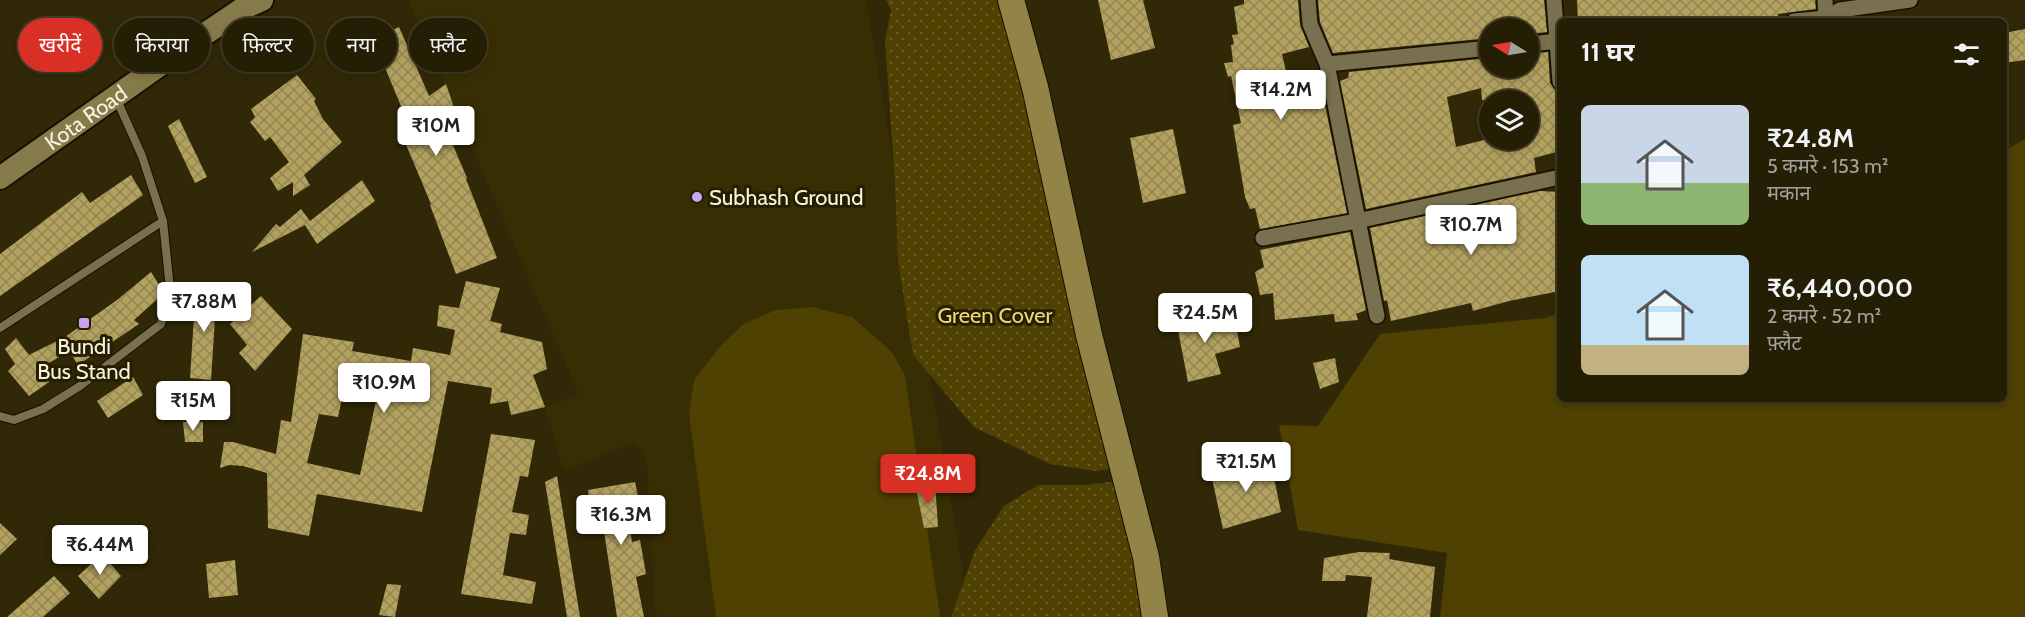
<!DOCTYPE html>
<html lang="hi">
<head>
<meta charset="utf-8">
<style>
	:root { --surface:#241e05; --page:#302b13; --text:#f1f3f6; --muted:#a3a29a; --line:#413c27; --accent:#d93025 }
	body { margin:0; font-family:Cabin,"Noto Sans Devanagari",sans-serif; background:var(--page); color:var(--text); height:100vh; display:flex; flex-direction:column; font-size:22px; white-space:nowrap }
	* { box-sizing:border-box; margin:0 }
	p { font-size:20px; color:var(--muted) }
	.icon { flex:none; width:33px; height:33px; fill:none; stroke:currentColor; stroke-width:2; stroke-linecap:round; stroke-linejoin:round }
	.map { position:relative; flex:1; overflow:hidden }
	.details { position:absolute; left:1557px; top:18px; width:450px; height:384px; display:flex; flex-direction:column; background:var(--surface); border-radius:9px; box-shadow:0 3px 9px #0003,0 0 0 2px var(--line) }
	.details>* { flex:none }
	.guide { position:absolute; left:18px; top:18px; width:570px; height:54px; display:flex; gap:12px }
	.needle { width:39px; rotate:281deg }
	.buttons { position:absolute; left:1479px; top:18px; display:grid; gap:12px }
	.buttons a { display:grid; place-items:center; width:60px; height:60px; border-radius:50%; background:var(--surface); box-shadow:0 3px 9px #0003,0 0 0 2px var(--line); font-size:30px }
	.price { position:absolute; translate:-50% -51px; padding:0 14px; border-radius:6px; background:#fff; color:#222; font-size:20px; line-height:39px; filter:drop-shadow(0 2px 3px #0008) }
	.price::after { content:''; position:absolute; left:50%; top:36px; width:18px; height:14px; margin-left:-9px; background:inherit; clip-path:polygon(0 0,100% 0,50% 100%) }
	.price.selected { background:var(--accent); color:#fff }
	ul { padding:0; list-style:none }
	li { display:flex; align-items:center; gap:18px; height:150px; padding:0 24px }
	li span { display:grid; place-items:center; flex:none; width:168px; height:120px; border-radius:9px; color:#555 }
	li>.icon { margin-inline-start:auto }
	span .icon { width:72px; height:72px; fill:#fffc; stroke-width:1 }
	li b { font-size:26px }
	h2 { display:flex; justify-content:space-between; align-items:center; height:72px; padding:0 24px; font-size:26px }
	.pill { padding:0 21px; border-radius:27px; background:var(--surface); box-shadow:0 3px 9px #0003,0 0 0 2px var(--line); font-size:21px; line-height:54px }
	.pill.selected { background:var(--accent); color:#fff }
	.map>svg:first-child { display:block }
	.built { fill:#382e03 }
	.grass { fill:#4e4101 }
	.garden { fill:url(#garden-dots) }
	.building { fill:url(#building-cross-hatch); fill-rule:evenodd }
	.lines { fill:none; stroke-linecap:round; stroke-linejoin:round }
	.lane-casing { stroke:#171100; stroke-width:10 }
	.street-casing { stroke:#171100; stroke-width:18 }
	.secondary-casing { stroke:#171100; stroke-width:26 }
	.primary-casing { stroke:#171100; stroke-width:28 }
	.lane { stroke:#78704e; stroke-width:8 }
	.street { stroke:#78704e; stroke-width:15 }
	.secondary { stroke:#857a4a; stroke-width:22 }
	.primary { stroke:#928346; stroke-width:26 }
	.poi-dot { fill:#c8a6ef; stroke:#261e00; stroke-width:2 }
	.labels { text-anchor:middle; stroke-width:6; stroke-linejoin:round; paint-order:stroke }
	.street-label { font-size:22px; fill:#f8f3e1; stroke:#261e00 }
	.poi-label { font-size:22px; fill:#f8f3e1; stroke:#261e00; text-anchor:start }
	.park-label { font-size:22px; fill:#eed676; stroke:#261e00 }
</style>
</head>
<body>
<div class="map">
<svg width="2025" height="617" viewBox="0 0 2025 617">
	<defs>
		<pattern id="garden-dots" width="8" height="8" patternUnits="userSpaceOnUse" patternTransform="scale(1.5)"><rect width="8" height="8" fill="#4e4101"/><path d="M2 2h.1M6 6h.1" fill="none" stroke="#685d26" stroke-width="1.8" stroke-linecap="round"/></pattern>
		<pattern id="building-cross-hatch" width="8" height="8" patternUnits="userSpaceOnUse" patternTransform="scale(1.5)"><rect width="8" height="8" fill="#b3a15e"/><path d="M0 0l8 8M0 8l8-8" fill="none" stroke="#948756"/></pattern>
	</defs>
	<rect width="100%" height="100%" fill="#302807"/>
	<path class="built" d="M 408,0 L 866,0 L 964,578 L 966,617 L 661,617 L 655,611 L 647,461 L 635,442 L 564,471 L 545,407 L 579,394 Z"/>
	<path class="grass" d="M 2025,139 L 2025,617 L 1440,617 L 1447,553 L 1298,530 L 1279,425 L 1318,426 L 1380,334 L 1545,318 L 1560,313 L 1560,399 L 2004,399 L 2004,151 Z
		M 812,307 L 852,317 L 892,352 L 905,376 L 940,617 L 716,617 L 689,414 L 694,380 L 722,344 L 745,323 L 776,310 Z"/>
	<path class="garden" d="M 886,0 L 1005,0 L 1123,467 L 1095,471 L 1050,464 L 974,427 L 913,355 L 898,260 L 895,182 L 885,41 L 891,10 Z
		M 1126,480 L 1155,617 L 951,617 L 975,550 L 1004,506 L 1038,485 L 1085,485 Z"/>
	<path class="building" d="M 1098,0 L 1143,0 L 1155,48 L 1111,60 Z
		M 1244,0 L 1298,0 L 1300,25 L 1309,47 L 1282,54 L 1288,80 L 1318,71 L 1347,213 L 1260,229 L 1255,208 L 1250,209 L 1245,197 L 1233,125 L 1241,123 L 1231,76 L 1228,77 L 1224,63 L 1233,62 L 1231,45 L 1234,44 L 1232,35 L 1238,34 L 1234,7 L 1244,4 Z
		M 1318,0 L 1544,0 L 1547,32 L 1528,34 L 1528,28 L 1490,28 L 1490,38 L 1333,53 L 1320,22 Z
		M 1577,0 L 1815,0 L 1816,9 L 1778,14 L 1778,19 L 1750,21 L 1613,21 L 1613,18 L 1578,21 Z
		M 399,27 L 429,96 L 446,84 L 457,116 L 443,122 L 467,178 L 466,179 L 497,258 L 456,274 L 430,205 L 431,204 L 402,135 L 411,130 L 373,39 Z
		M 2025,29 L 2025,60 L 2004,63 L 2004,33 Z
		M 1548,52 L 1550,83 L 1556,91 L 1560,151 L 1534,158 L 1536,172 L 1366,209 L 1340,81 L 1348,78 L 1349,72 L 1490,58 L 1490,68 L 1528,68 L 1528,54 ZM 1481,88 L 1482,100 L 1528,100 L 1528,140 L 1484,140 L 1456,147 L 1447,97 Z
		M 297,75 L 316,99 L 314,101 L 323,119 L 342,142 L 304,175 L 310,185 L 293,196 L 293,182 L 278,191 L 270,178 L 289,162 L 270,137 L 265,141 L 250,122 L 255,117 L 251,109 Z
		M 179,119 L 207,177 L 195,183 L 168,126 Z
		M 1173,129 L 1186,193 L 1143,203 L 1130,138 Z
		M 131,175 L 143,195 L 0,296 L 0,254 L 82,192 L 90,203 Z
		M 362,180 L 375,201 L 317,244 L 305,225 L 252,252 L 276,224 L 280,227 L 301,209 L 310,221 Z
		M 1540,191 L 1560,192 L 1560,291 L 1509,301 L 1473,311 L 1471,303 L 1391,321 L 1387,300 L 1384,301 L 1370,228 Z
		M 1350,232 L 1366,310 L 1356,314 L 1358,320 L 1335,322 L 1334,314 L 1275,320 L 1273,293 L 1260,295 L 1255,272 L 1264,267 L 1260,250 Z
		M 151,272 L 163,291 L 162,295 L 134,320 L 139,324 L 78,365 L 69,351 L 39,369 L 49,382 L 29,396 L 8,371 L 15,364 L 5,349 L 16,338 L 29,355 L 65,337 L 117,300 Z
		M 466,281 L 500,288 L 490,321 L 502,324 L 500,332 L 542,342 L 547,369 L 533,375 L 545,407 L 511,415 L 508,401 L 490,404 L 492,388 L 448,381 L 422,512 L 317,494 L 309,536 L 268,528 L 267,473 L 243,466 L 229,465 L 220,468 L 224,442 L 233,442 L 276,454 L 281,420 L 291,422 L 303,334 L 354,342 L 352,351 L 411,361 L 413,348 L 450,355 L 455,330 L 437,326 L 439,305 L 459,308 ZM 346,380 L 379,387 L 360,475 L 307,463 L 319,414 L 338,417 Z
		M 196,286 L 217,287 L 211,380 L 190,378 Z
		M 261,296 L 292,329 L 255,371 L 239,353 L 247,345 L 230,324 Z
		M 1211,312 L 1213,326 L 1235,320 L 1240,347 L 1215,354 L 1221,374 L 1188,382 L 1176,320 Z
		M 1335,358 L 1339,382 L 1320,389 L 1313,363 Z
		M 133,377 L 143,395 L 108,418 L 97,401 Z
		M 183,422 L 203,422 L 203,442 L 185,442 Z
		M 491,434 L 535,440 L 528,477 L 520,476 L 512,512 L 529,515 L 526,535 L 510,533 L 503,575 L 536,582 L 532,604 L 461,594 Z
		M 1270,458 L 1281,512 L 1223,529 L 1211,474 Z
		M 557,476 L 580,617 L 567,617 L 545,482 Z
		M 635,482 L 639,501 L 626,503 L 632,542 L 640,540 L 646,574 L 636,577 L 644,617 L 617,617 L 600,505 L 590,508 L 588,490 Z
		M 935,482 L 938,527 L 924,528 L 916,488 Z
		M 0,523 L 17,539 L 0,555 Z
		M 1359,552 L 1390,553 L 1389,559 L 1435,567 L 1430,617 L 1367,617 L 1372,577 L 1346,575 L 1345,581 L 1322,581 L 1324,558 Z
		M 102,554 L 121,576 L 99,599 L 78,576 Z
		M 235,560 L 238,595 L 209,598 L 206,564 Z
		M 54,576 L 70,593 L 43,617 L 7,617 Z
		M 387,584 L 401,585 L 395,617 L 379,615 Z"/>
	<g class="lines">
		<g class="lane-casing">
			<path id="lane" d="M 0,328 L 163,221
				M 0,416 L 14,420 L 43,409 L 80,386 L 161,324 L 170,289 L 163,221 L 142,156 L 116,98"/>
		</g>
		<g class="street-casing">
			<path id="street" d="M 1308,0 L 1310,24 L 1327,64 L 1377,316
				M 1554,0 L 1560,82
				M 1825,0 L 1826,21
				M 1794,21 L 1826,18 L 1840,10 L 1910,0
				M 1528,44 L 1560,41
				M 1327,64 L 1490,48
				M 1263,238 L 1357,221 L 1560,177"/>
		</g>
		<g class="secondary-casing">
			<g id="secondary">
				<path id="s1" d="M 0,178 L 187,46 L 242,9 L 262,0"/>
			</g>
		</g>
		<g class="primary-casing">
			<path id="primary" d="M 1011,0 L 1035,87 L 1089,335 L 1146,557 L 1155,617"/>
		</g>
		<use href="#lane" class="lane"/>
		<use href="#street" class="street"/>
		<use href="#secondary" class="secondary"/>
		<use href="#primary" class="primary"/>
	</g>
	<g class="poi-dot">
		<circle cx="697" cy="197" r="6"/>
		<rect x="78" y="317" width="12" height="12" rx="3"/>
	</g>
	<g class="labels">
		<g class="street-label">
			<text dy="8" stroke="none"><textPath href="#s1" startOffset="105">Kota Road</textPath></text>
		</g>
		<g class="poi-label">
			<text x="709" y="205">Subhash Ground</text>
			<text x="84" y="354" text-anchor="middle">Bundi<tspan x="84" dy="25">Bus Stand</tspan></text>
		</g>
		<g class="park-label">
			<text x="995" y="323">Green Cover</text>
		</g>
	</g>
</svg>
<div class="buttons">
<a><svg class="needle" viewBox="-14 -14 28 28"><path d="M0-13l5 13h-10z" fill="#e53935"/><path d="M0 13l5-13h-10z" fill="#a3a29a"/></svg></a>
<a><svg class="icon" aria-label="layers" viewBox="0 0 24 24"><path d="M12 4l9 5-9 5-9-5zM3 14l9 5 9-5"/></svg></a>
</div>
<b class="price" style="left:1281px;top:121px">₹14.2M</b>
<b class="price" style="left:436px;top:157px">₹10M</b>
<b class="price" style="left:1471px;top:256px">₹10.7M</b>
<b class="price" style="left:204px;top:333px">₹7.88M</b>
<b class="price" style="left:1205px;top:344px">₹24.5M</b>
<b class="price" style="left:384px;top:414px">₹10.9M</b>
<b class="price" style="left:193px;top:432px">₹15M</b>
<b class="price" style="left:1246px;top:493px">₹21.5M</b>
<b class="price selected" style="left:928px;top:505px">₹24.8M</b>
<b class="price" style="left:621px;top:546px">₹16.3M</b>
<b class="price" style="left:100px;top:576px">₹6.44M</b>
<div class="guide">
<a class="pill selected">खरीदें</a>
<a class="pill">किराया</a>
<a class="pill">फ़िल्टर</a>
<a class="pill">नया</a>
<a class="pill">फ़्लैट</a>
</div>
<section class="details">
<h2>11 घर<svg class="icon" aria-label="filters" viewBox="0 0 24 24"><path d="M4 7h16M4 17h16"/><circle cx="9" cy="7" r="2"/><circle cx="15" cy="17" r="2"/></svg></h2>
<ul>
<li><span style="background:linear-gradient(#c9d6e8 65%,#8fb573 0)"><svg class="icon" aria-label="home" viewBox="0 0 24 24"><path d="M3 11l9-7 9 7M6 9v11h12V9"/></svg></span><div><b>₹24.8M</b><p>5 कमरे · 153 m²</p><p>मकान</p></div></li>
<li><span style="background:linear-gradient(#bfe0f5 75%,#c2b280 0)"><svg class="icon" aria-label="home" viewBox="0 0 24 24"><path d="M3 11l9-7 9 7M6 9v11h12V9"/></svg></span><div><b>₹6,440,000</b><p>2 कमरे · 52 m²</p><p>फ़्लैट</p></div></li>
</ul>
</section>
</div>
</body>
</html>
